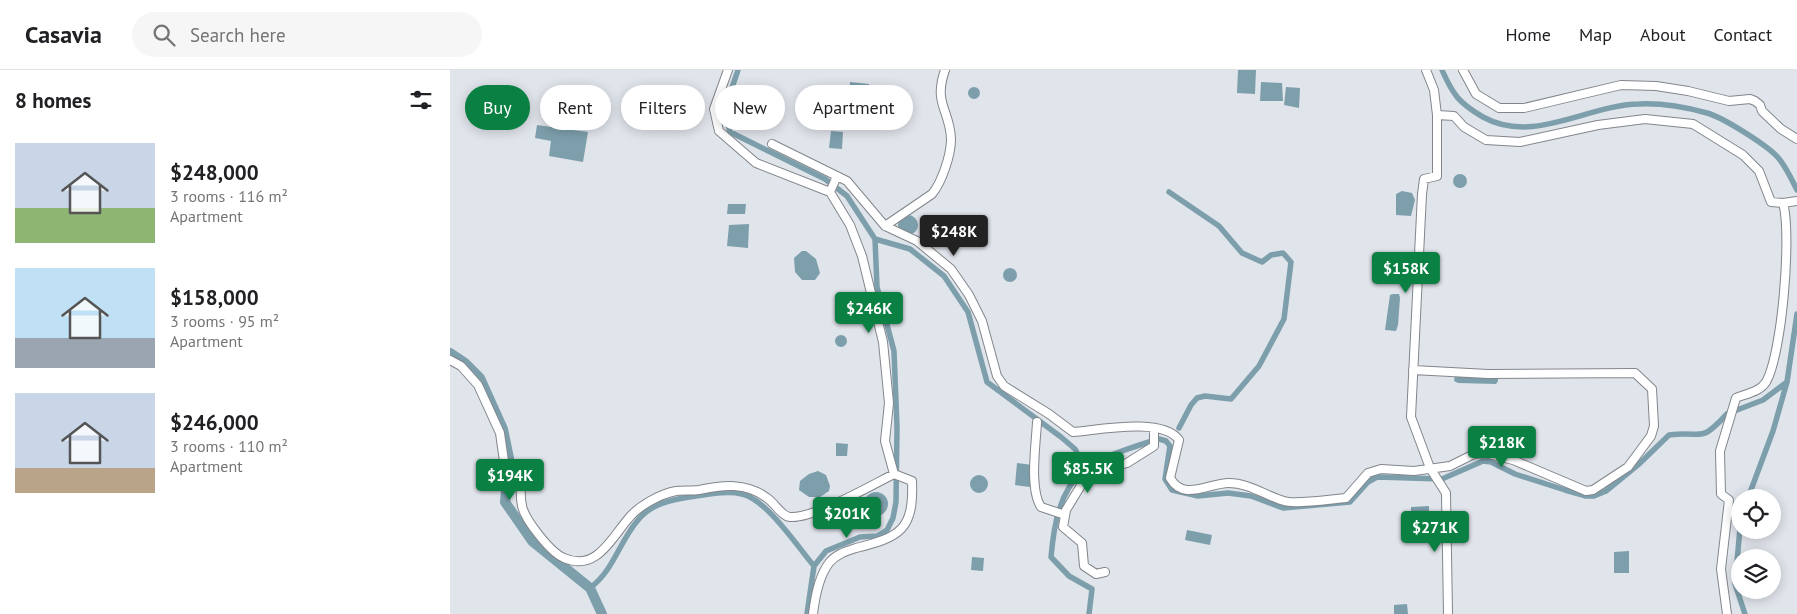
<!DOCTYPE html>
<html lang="en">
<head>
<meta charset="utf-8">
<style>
	:root { --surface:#fff; --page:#f6f6f6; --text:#202124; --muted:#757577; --line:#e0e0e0; --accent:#0b8043 }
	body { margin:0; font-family:"PT Sans",sans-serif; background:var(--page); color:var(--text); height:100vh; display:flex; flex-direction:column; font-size:19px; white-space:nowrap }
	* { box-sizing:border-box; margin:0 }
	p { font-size:16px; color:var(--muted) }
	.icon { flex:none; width:28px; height:28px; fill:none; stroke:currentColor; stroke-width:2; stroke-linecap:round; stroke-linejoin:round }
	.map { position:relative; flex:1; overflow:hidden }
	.sheet { display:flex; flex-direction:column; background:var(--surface); width:450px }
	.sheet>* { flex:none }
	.top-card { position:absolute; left:15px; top:15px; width:475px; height:45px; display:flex; gap:10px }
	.tools { position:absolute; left:1281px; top:419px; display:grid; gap:10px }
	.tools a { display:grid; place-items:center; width:50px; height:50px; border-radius:50%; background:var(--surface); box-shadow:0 2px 12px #0003; font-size:25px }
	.price { position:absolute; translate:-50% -42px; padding:0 11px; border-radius:5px; background:var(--accent); color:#fff; font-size:16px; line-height:32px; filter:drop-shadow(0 1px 2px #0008) }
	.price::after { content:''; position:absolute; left:50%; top:30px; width:15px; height:11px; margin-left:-8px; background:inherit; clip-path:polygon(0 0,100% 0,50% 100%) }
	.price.selected { background:#222; color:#fff }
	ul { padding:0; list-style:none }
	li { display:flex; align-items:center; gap:15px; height:125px; padding:0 15px }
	li span { display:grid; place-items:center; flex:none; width:140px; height:100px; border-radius:0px; color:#555 }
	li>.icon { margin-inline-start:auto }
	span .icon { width:60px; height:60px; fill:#fffc; stroke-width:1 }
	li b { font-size:21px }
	h2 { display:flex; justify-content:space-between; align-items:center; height:60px; padding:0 15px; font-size:21px }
	.tag { padding:0 18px; border-radius:22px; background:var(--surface); box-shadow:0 2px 12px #0003; font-size:18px; line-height:45px }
	.tag.selected { background:var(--accent); color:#fff }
	header { display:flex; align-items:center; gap:30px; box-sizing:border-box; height:70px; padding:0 25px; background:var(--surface); border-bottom:1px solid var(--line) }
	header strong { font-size:24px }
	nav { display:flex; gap:28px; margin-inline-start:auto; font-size:18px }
	.search { width:350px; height:45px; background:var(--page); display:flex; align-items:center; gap:12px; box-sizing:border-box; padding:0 18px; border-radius:28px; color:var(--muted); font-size:19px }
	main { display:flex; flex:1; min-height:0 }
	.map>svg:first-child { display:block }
	.water { fill:#7d9fac }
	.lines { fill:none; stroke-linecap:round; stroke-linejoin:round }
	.canal { stroke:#7d9fac; stroke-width:5.5 }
	.river { stroke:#7d9fac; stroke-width:10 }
	.minor-casing { stroke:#82868c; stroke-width:10 }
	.minor { stroke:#fff; stroke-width:8 }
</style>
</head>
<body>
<header>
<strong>Casavia</strong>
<div class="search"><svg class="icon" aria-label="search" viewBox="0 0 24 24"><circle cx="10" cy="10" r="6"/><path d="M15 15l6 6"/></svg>Search here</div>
<nav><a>Home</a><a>Map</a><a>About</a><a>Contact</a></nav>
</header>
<main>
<section class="sheet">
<h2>8 homes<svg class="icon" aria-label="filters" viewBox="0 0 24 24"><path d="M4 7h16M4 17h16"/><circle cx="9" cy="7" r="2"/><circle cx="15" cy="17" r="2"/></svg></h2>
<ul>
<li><span style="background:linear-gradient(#c9d6e8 65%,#8fb573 0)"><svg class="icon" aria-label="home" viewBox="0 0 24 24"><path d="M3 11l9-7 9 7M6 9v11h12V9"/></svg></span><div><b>$248,000</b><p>3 rooms · 116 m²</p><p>Apartment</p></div></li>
<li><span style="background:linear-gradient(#bfe0f5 70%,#9aa5b1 0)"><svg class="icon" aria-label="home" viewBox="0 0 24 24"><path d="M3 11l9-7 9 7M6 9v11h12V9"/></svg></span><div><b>$158,000</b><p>3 rooms · 95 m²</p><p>Apartment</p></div></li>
<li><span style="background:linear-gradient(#c9d6e8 75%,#b9a48a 0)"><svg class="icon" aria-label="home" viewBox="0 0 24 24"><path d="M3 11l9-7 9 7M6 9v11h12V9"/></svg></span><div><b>$246,000</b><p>3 rooms · 110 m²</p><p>Apartment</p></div></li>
</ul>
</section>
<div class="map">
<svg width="1347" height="544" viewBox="0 0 1347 544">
	<rect width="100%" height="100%" fill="#e0e4eb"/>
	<path class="water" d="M 788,0 L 806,0 L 805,24 L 787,23 Z
		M 400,12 L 419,14 L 417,41 L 398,39 Z
		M 811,12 L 832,13 L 833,31 L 810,31 Z
		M518 23a6 6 0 1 1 12 0a6 6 0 1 1-12 0Z
		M 836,17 L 850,18 L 849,38 L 834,35 Z
		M 87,55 L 138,62 L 133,92 L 99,86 L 101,71 L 85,68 Z
		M 381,61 L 393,62 L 392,79 L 379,78 Z
		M1003 111a7 7 0 1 1 14 0a7 7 0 1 1-14 0Z
		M 952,121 L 962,123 L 965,130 L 961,146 L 946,145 L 946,124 Z
		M 278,134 L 296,134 L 295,144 L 277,144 Z
		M448 155a10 10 0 1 1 20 0a10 10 0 1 1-20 0Z
		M 299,154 L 298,178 L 277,176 L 279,155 Z
		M 352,181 L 356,181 L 366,189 L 370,203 L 365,210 L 352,210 L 345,202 L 344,188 Z
		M553 205a7 7 0 1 1 14 0a7 7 0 1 1-14 0Z
		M 943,224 L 949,224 L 950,228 L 948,255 L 946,261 L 935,260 L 940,225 Z
		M385 271a6 6 0 1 1 12 0a6 6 0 1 1-12 0Z
		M 1005,305 L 1048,308 L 1048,311 L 1046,314 L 1008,313 L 1004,311 Z
		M 386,373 L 398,374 L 397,386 L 386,386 Z
		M 567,393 L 583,395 L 580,417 L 565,415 Z
		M 368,401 L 376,405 L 380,416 L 379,421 L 370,427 L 359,427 L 349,420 L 350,411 L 359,404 Z
		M520 414a9 9 0 1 1 18 0a9 9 0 1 1-18 0Z
		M414 434a12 12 0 1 1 24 0a12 12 0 1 1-24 0Z
		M 979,436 L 979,452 L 961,453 L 961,437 Z
		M 737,460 L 762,465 L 760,475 L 735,470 Z
		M 1179,481 L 1179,503 L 1164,503 L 1164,482 Z
		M 522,487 L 534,488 L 533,501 L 521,500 Z
		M 957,534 L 958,544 L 944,544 L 944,535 Z"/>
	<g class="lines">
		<path class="canal" d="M 288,0 L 274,41 L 280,62 L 375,109 L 397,126 L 425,169 L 427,217 L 444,281 L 447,357 L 446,432 L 443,448 L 437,460 L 427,466 L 410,467 L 376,481 L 364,496
			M 992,0 C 1003,25 1009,33 1033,47 C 1084,75 1136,35 1189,34 C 1211,33 1235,37 1257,43 C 1272,47 1321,77 1330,90 C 1337,99 1342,110 1347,120
			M 719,122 L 769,156 L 792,183 L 812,192 L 821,185 L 833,183 L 841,192 L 834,249 L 809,296 L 781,329 L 755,326 L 747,328 L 741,335 L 729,358
			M 425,169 L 460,179 L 494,206 L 518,242 L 537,312 L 611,367 L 625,379 L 634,397
			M 1287,340 L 1313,330 L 1337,312
			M 1298,428 L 1323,361 L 1337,312 L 1347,244
			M 1290,458 L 1285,514 L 1295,544
			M 140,518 C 164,500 169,472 188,450 C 201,434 220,430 239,427 C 256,425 275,420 292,424 C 316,429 347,476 364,496 L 357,544
			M 639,544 L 642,519 L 619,506 L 601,487 C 604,454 609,423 634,398 C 642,390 695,373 709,369 L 716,371 L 720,376 L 715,409 L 722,420 L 748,426 L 778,423 L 801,426 L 833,438 L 900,432 L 918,412 L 927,407 L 992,409 L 1033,391 L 1041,392 L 1065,404 L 1115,420 L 1136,426 L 1144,426 L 1156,421 L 1189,394 L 1219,365 C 1255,360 1248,375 1277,344"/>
		<path class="river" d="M 0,283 L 15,293 L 30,308 L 53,359 L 59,388 L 55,432 L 82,471 L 140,518 L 152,544"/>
		<g class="minor-casing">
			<path id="minor" d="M 278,0 L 264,39 L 269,61 L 306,93 L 380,122 L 400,155 L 412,186 L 433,272 L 439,333 L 435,371 L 444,404
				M 976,0 L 984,20 L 987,45 L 1004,46 L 1014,57 L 1036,70 L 1070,72 L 1148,55 L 1195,49 L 1243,54 L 1293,85 L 1309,101 L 1321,132 L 1333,133 C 1342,164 1332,285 1316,312 C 1310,322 1295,324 1286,328 L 1270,381 L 1271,424 L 1279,430 L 1271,499 L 1277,544
				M 1013,0 L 1026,24 L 1049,38 L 1074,38 L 1171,15 L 1206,16 L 1238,21 L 1279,31 L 1300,29 L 1305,31 L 1310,35 L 1312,41 L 1331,59 L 1347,69
				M 987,45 L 987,106 L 974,109 L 972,124 L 961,347 L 980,398 L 996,423 L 998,544
				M 322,74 L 397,111 L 435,156 L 467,171 L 501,199 L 519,225 L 532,251 L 547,306 L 554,316 L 599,344 L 623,362 C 649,360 712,347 729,370 L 720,408 C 734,432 758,413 779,413 C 799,413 816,426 834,431 C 845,435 882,429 896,428 L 918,403 L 931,399 L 964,401 L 1000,396 L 1024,384 L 1035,383 L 1063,390 L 1136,421 L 1143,420 L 1178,397 L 1201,366 L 1204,356 L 1202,319 L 1185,303 L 1038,304 L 963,300
				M 380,122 L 387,106
				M 1333,133 L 1347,131
				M 435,156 L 482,124 C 492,112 501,85 501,69 C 500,40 483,34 495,0
				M 0,290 L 11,296 L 28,315 L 50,363 L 54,391 C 80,407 67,412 72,436 C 75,450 101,483 114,488 C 146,502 161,469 178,449 C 188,436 210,424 226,421 C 234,420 242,421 249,420 C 273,415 296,412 317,428 C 325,433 331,446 340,447 C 363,449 422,415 444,404 L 462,411 C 464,460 450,467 406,478 C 397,481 386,484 379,493 C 369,506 365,527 363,544
				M 587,352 C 586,374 579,419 591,437 L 615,445
				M 655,502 L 646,504 L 634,496 L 632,473 L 613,457 L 616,440 L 638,404 L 677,393 L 704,376 L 704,358"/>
		</g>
		<use href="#minor" class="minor"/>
	</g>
</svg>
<div class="tools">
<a><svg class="icon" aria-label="locate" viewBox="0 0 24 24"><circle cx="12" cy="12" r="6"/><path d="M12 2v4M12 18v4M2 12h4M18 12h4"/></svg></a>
<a><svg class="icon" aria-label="layers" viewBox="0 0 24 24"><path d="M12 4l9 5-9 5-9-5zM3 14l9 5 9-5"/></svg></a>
</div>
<b class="price selected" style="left:504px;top:187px">$248K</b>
<b class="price" style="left:956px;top:224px">$158K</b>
<b class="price" style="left:419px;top:264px">$246K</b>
<b class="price" style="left:1052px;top:398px">$218K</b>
<b class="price" style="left:638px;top:424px">$85.5K</b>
<b class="price" style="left:60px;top:431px">$194K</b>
<b class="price" style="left:397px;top:469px">$201K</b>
<b class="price" style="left:985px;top:483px">$271K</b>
<div class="top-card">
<a class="tag selected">Buy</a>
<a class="tag">Rent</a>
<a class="tag">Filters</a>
<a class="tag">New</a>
<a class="tag">Apartment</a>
</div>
</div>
</main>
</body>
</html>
